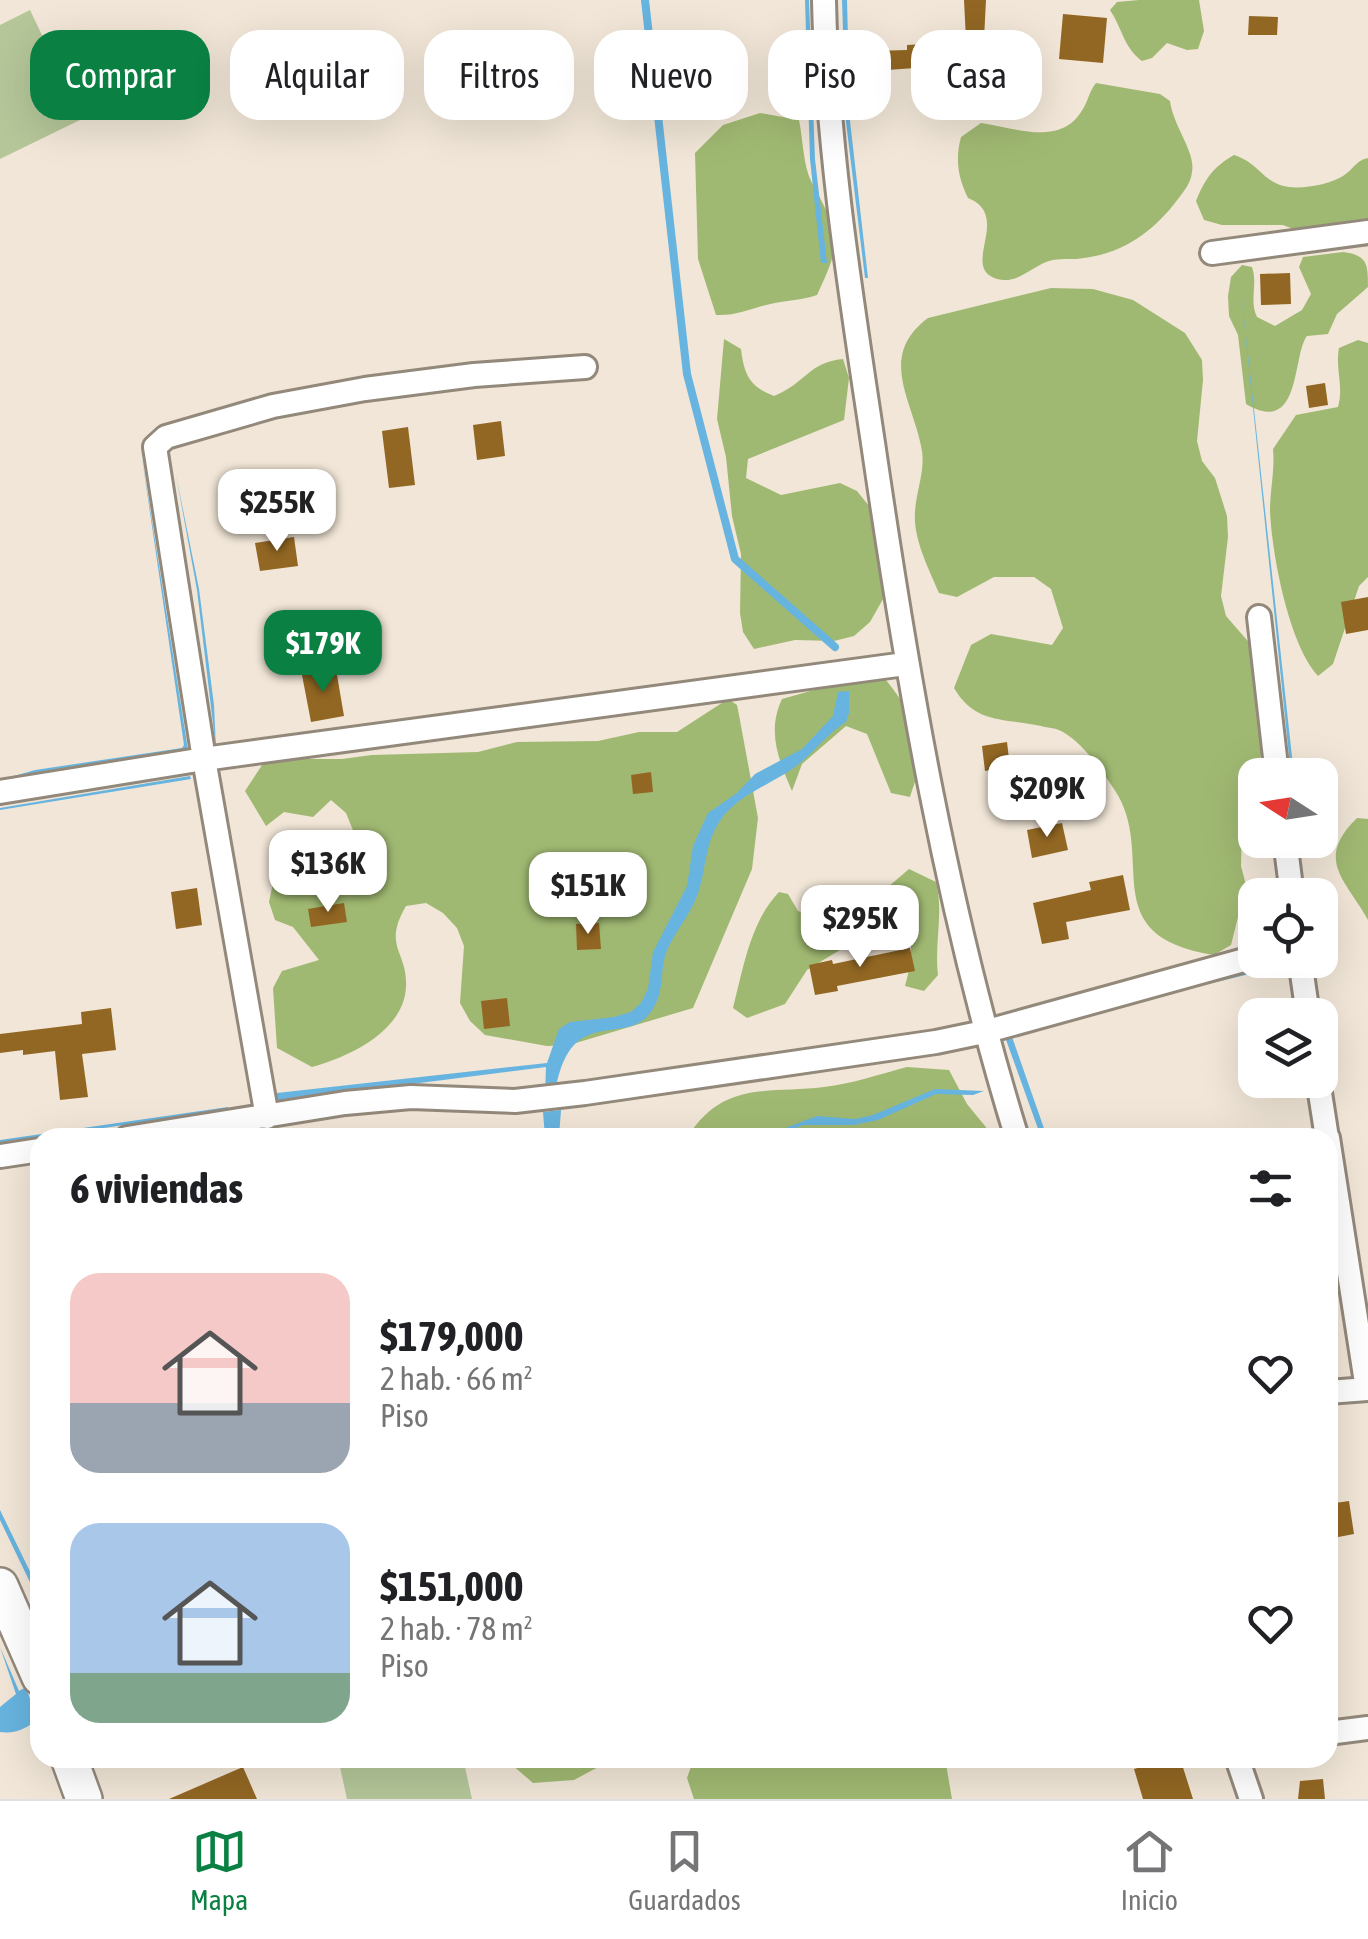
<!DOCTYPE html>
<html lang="es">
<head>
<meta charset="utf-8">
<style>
	:root { --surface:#fff; --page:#f6f6f6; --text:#202124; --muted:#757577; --line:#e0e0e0; --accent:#0b8043 }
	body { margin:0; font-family:"Asap Condensed",sans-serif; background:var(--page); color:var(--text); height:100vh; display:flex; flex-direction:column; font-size:38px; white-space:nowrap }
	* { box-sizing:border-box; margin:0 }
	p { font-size:32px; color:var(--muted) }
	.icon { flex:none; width:55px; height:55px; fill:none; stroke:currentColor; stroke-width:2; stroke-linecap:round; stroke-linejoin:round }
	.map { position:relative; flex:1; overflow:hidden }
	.drawer { position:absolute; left:30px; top:1128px; width:1308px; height:640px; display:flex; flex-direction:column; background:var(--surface); border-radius:30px; box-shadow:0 10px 40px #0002 }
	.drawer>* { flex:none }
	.hud { position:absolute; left:30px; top:30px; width:1310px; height:90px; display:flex; gap:20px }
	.needle { width:65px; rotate:282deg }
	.buttons { position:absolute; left:1238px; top:758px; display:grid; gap:20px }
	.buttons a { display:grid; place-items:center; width:100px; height:100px; border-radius:20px; background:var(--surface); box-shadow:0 10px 40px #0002; font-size:50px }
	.price { position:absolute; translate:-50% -85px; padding:0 22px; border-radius:20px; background:#fff; color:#222; font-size:32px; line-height:65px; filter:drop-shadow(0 2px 5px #0008) }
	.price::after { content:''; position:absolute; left:50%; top:60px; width:30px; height:22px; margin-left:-15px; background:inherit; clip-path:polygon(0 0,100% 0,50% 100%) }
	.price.active { background:var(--accent); color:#fff }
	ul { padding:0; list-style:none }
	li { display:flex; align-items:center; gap:30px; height:250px; padding:0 40px }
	li span { display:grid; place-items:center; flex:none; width:280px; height:200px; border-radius:30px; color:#555 }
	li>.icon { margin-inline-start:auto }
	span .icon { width:120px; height:120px; fill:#fffc; stroke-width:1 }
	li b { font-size:42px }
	h2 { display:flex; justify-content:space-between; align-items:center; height:120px; padding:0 40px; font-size:42px }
	.tag { padding:0 35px; border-radius:30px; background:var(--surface); box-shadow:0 10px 40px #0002; font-size:35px; line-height:90px }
	.tag.active { background:var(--accent); color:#fff }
	.menu { display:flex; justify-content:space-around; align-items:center; height:140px; border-top:2px solid var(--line); background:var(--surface); font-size:28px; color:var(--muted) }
	.menu a { display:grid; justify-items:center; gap:5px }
	.menu .active { color:var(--accent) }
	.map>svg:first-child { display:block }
	.green { fill:#b5c699 }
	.forest { fill:#a0b972 }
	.water { fill:#67b4e0 }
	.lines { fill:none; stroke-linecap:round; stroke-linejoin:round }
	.stream { stroke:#67b4e0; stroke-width:8 }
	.building { fill:#926723 }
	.street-casing { stroke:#93897b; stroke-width:28 }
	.primary-casing { stroke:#93897b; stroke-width:40 }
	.street { stroke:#fff; stroke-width:22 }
	.primary { stroke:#fff; stroke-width:35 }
</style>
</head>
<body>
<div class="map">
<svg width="1368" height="1799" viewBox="0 0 1368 1799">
	<rect width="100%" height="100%" fill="#f1e6d7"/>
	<path class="green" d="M 30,10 L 82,119 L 0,159 L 0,25 Z
		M 338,1758 L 463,1758 L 472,1799 L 347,1799 Z"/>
	<path class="forest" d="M 1139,0 L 1199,0 L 1204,31 L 1198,49 L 1187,50 L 1167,43 L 1152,58 L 1142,61 C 1124,48 1122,28 1110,10 L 1117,2 Z
		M 1096,83 L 1160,94 L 1170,101 C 1173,126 1196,152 1192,172 C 1191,183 1184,191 1178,199 C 1154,231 1124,253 1084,258 C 1074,260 1063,258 1053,260 C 1033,264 1019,285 997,279 C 959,268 1013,216 968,198 C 958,177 955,160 961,137 L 981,123 C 1012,127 1059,147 1081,112 C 1088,103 1088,93 1096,83 Z
		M 760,113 L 799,120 C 803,139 803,166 812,183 C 840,235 843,240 817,295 C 802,300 790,300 775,303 C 753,307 739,316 716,315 L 698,259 L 695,153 L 723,125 Z
		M 1234,155 C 1258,163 1261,178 1280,185 C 1296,191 1329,185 1343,176 C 1354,169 1355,161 1368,158 L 1368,219 L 1343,238 L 1301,232 L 1283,225 L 1222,225 L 1204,220 L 1196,201 C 1205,179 1213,167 1234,155 Z
		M 1343,252 C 1368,255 1368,265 1368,287 L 1337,314 L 1328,334 L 1307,336 C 1292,355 1302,437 1246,404 L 1238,335 L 1229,316 L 1228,296 L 1231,277 L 1242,265 L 1252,267 C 1258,284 1249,301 1257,317 L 1275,326 L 1302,310 L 1311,294 L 1299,267 L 1303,257 Z
		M 1051,288 L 1093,289 L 1133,300 L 1185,333 L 1202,360 L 1203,380 L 1197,441 L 1202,461 L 1215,478 L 1227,516 L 1228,537 L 1221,596 L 1226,616 L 1253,647 L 1266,742 L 1252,781 L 1242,825 L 1241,866 L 1246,885 L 1231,945 L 1214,955 C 1091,936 1159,855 1114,789 C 1101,770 1084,744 1063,732 C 1057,728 1048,728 1041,726 C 1003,718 975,724 954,688 L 971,645 L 991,634 L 1052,645 L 1063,628 L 1051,589 L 1034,577 L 994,577 L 957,597 L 939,593 C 929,569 913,539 915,512 C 916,492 925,472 922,451 C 914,402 876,357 928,318 Z
		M 724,339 L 741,349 C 744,375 750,387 774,396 C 806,383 809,362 843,359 L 849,378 L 844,420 L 748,459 L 746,478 L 781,495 L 840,483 L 857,491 L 869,506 L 874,527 L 886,544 L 891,585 L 870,622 L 854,636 L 834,641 L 795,640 L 754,649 L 743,632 L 740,613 L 741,554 L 732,516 L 726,457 L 717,419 Z
		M 1358,340 L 1368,343 L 1368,577 L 1359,586 L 1333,664 L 1318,676 C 1289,644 1272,555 1270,511 C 1270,490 1275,470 1273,449 L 1296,415 L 1338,407 C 1344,385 1335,370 1339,348 Z
		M 857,669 L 878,670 C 897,694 923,724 921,757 C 920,770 914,784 910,797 L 891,793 L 867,734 L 846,726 L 802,764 L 792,791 C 778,759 767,731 782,699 L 821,688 Z
		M 728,699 L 737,705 L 739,715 L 758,818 L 752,869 L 693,1008 L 569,1045 L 547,1046 L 485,1035 L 470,1021 L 460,1003 L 464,946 L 457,928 L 443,913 L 426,903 L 406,906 C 382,947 408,951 406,987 C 404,1031 349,1057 312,1067 L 277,1048 L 273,988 L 282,971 L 319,960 L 293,927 L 275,920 L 269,902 L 273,883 C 296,867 320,864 348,865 L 361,850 L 346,813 L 331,800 L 313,817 L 284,812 L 266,826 L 245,791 L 266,759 L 342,759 L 372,755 L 478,752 L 517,742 L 598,741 L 639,732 L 677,732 Z
		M 1357,818 L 1368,819 L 1368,920 C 1346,880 1314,860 1357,818 Z
		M 909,869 L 936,882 C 944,913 934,943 938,975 L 924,991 L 905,986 C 915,951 915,924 888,897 L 888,887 Z
		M 779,892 L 788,894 L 798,911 L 807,914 L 837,907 L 848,926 L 848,945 L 807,970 L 785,1004 L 747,1018 L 733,1008 C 743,970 750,922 779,892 Z
		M 907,1067 L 949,1070 L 967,1104 L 994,1137 L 687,1138 C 723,1080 767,1094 824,1087 C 852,1084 880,1074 907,1067 Z
		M 504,1758 L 615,1758 L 574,1780 L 533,1783 Z
		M 694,1758 L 945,1758 L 952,1799 L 694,1799 L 687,1778 Z"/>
	<path class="water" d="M 805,0 L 809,0 L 815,159 L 827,263 L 821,263 L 810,159 Z
		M 842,0 L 847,0 L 850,121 L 868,278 L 865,278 L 846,122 Z
		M 1239,272 L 1294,775 L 1291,775 Z
		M 141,451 L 188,750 L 184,753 L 182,751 L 0,780 L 35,770 L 182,748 L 184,745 Z
		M 176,475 L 199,589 L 214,705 L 216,749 L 197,590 Z
		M 849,691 L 849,713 L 846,722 C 828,733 816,750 800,763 C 776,783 737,794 720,821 C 706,841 706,865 700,887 C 694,910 678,927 668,948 C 658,969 667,991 650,1013 C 624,1048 569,1002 555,1094 L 545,1094 L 546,1067 L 270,1102 L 268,1094 L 547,1063 L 559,1029 L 570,1022 L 614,1017 L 631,1012 L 641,1003 L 648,989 L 653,952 L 687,886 L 693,846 L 708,813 L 737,793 L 755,774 L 802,749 L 833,716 L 838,692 Z
		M 190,776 L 191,779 L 0,810 L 0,808 Z
		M 1288,960 L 1294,960 L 1279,967 L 1014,1030 L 1011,1034 L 1047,1137 L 1041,1137 L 1005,1037 L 1013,1026 Z
		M 935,1089 L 984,1091 L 973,1095 L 936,1094 L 878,1120 L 854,1125 L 803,1125 L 775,1137 L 762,1137 L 817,1116 L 855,1119 L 873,1115 Z
		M 228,1107 L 228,1110 L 0,1143 L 0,1140 Z
		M 561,1110 L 559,1137 L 545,1137 L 543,1112 Z
		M 0,1510 L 40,1592 L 40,1603 L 0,1520 Z
		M 0,1647 L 19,1691 L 26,1687 L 37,1720 C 25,1729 16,1734 0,1732 L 0,1707 L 16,1694 Z"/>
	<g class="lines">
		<path class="stream" d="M 645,0 L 687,374 L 735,559 L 835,647"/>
	</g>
	<path class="building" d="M 964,0 L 986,0 L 984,39 L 966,40 Z
		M 1063,14 L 1107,18 L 1103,63 L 1059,59 Z
		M 1249,16 L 1278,17 L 1277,35 L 1248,35 Z
		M 940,43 L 942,66 L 874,71 L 873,51 L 907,50 L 907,45 Z
		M 1290,273 L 1291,304 L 1261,305 L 1260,274 Z
		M 1325,383 L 1328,405 L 1309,408 L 1306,386 Z
		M 501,421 L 505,456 L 477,460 L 473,425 Z
		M 408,427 L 415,485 L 389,488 L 382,431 Z
		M 294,537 L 298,566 L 260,571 L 255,543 Z
		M 1368,597 L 1368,630 L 1346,634 L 1341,602 Z
		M 336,669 L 344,716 L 311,722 L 302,675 Z
		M 1007,742 L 1010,767 L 985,771 L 982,746 Z
		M 651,772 L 653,792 L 633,794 L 631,775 Z
		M 1034,779 L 1041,814 L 1008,820 L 1002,785 Z
		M 1062,823 L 1068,850 L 1032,858 L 1027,830 Z
		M 1123,875 L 1130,910 L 1066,922 L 1069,939 L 1042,944 L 1033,903 L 1091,890 L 1089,882 Z
		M 197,888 L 202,925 L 176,929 L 171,892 Z
		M 344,903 L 347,922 L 311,927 L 308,909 Z
		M 599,923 L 601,949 L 577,950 L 576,924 Z
		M 910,948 L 915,971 L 837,986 L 838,991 L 815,995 L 809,965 L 832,960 L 833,964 Z
		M 507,998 L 510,1026 L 484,1029 L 481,1001 Z
		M 111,1008 L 116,1050 L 82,1054 L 88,1097 L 60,1100 L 55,1051 L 23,1055 L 23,1050 L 0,1053 L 0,1034 L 82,1024 L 81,1012 Z
		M 1349,1501 L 1354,1534 L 1328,1539 L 1328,1504 Z
		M 1171,1758 L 1180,1758 L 1193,1799 L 1143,1799 L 1134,1769 Z
		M 243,1767 L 257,1799 L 169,1799 L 229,1773 Z
		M 1323,1779 L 1325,1799 L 1298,1799 L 1300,1781 Z"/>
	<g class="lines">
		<g class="street-casing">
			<path id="street" d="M 824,0 C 827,149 851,296 873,443 C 907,677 947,912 1017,1138
				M 1212,253 L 1368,232
				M 1259,617 L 1277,775
				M 0,792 L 204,759 L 905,664
				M 1285,840 L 1292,895
				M 1300,960 L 1308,1015
				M 1318,1080 L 1327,1138
				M 267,1117 L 204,759 L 155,447 L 166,437 L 273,406 L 365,389 L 474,375 L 585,367
				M 127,1138 L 345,1103 L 411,1097 L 515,1101 L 585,1093 L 936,1042 L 984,1032 L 1255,957
				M 1328,1138 L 1367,1389
				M 0,1156 L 40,1150
				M 1328,1392 L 1368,1389
				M 1328,1733 L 1368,1728
				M 1237,1758 L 1251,1799"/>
		</g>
		<g class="primary-casing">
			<path id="primary" d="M 0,1586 L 40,1677
				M 69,1758 L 84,1799"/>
		</g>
		<use href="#street" class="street"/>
		<use href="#primary" class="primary"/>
	</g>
</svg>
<div class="buttons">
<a><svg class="needle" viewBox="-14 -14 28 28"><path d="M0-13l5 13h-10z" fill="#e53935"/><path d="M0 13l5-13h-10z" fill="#757577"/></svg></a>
<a><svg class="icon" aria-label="locate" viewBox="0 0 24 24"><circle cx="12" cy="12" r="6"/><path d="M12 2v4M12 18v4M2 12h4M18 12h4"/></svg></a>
<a><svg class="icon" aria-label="layers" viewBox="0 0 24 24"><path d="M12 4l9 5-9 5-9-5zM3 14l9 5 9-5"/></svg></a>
</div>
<b class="price" style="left:277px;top:554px">$255K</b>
<b class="price active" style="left:323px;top:695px">$179K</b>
<b class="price" style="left:1047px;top:840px">$209K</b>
<b class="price" style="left:328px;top:915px">$136K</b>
<b class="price" style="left:588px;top:937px">$151K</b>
<b class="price" style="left:860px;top:970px">$295K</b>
<div class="hud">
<a class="tag active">Comprar</a>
<a class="tag">Alquilar</a>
<a class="tag">Filtros</a>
<a class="tag">Nuevo</a>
<a class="tag">Piso</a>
<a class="tag">Casa</a>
</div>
<section class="drawer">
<h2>6 viviendas<svg class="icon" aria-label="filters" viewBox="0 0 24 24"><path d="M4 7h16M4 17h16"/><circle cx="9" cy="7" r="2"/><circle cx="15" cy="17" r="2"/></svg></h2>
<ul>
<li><span style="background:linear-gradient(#f6c9c9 65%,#9aa5b1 0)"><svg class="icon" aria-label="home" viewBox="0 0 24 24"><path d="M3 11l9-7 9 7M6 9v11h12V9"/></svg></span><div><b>$179,000</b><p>2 hab. · 66 m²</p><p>Piso</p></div><svg class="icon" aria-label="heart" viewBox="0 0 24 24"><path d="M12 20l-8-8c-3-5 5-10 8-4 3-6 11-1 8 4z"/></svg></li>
<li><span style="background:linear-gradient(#a9c7e8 75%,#7fa58c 0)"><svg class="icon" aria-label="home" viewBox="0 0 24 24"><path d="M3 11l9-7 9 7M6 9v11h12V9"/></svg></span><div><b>$151,000</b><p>2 hab. · 78 m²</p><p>Piso</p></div><svg class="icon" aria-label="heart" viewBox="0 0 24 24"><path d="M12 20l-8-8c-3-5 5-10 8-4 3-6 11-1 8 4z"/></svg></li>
</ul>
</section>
</div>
<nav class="menu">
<a class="active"><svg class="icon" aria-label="map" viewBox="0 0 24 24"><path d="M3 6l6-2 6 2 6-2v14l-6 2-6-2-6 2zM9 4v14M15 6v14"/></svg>Mapa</a>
<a><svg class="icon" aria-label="saved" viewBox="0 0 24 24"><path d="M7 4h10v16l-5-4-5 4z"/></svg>Guardados</a>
<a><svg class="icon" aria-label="home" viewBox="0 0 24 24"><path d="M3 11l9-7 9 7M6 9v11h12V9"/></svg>Inicio</a>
</nav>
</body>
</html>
